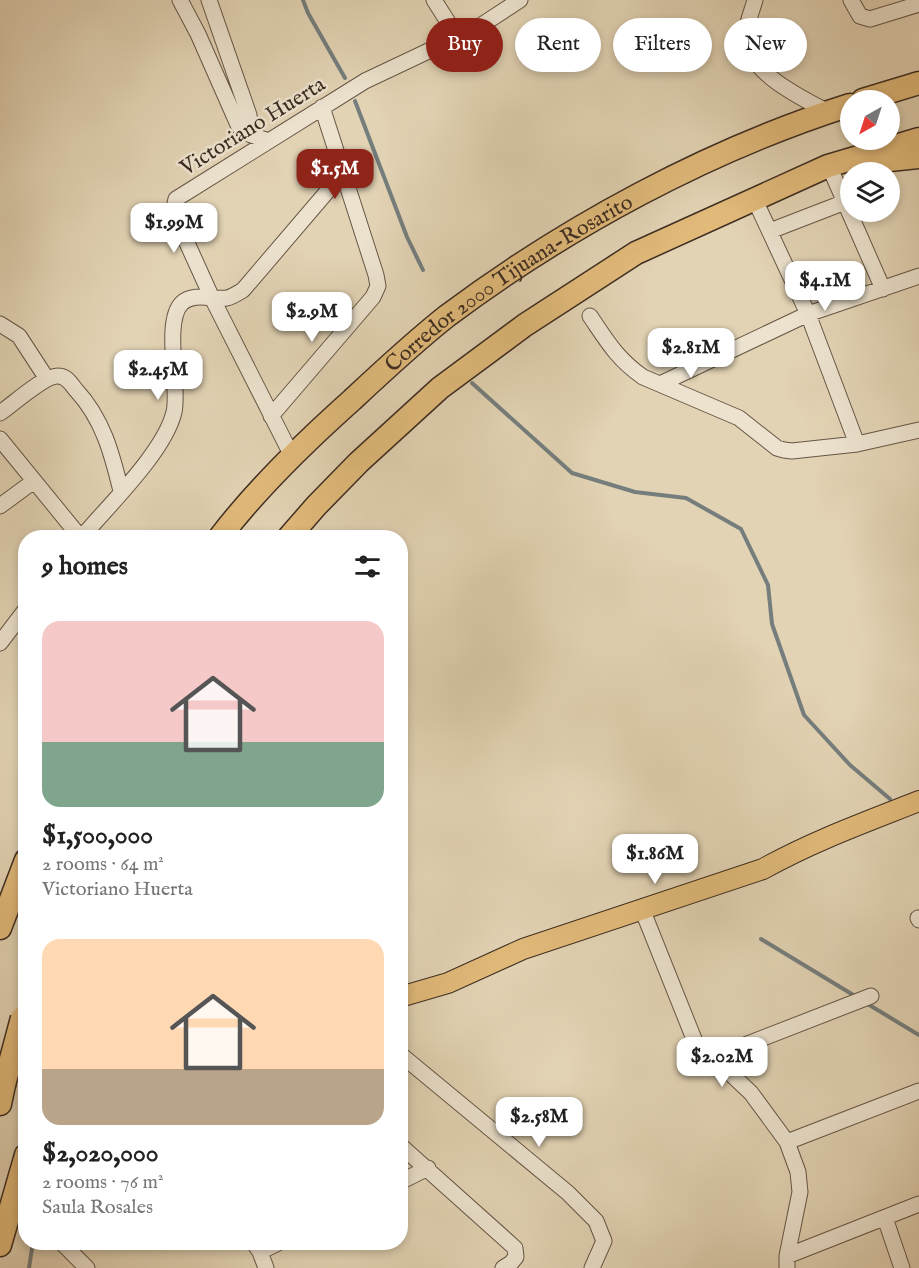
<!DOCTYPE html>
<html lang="en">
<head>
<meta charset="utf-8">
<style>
	:root { --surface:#fff; --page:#f2f2f2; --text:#222; --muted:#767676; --accent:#8f2418 }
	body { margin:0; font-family:"IM FELL English",serif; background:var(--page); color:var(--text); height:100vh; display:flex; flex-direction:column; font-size:22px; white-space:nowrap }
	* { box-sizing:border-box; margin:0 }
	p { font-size:20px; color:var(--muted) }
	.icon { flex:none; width:33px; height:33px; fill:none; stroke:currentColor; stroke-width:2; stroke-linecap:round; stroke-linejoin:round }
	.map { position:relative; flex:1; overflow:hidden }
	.sheet { position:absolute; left:18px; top:530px; width:390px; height:720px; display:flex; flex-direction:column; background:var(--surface); border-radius:24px; box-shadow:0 3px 9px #0003 }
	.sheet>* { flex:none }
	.guide { position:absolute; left:426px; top:18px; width:402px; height:54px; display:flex; gap:12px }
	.needle { width:39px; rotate:219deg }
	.fabs { position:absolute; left:840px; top:90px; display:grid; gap:12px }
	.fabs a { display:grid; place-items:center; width:60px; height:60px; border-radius:50%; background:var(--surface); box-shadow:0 3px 9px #0003; font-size:30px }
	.price { position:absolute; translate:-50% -51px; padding:0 14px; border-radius:12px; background:#fff; color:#222; font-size:20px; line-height:39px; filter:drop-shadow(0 2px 3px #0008) }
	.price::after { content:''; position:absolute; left:50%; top:36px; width:18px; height:14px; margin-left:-9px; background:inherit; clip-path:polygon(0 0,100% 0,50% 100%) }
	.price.current { background:var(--accent); color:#fff }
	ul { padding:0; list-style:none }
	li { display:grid; align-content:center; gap:12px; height:318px; padding:0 24px }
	li span { display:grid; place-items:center; height:186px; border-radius:18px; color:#555 }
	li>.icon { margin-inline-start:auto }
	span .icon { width:108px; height:108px; fill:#fffc; stroke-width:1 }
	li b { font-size:26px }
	h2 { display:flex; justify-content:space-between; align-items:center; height:72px; padding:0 24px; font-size:26px }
	.pill { padding:0 21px; border-radius:27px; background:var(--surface); box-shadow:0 3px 9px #0003; font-size:21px; line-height:54px }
	.pill.current { background:var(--accent); color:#fff }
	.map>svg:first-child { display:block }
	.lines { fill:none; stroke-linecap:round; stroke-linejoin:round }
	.stream { stroke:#757e7d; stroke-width:4 }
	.minor-casing { stroke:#665646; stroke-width:17 }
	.major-casing { stroke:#3d2d22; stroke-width:22 }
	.highway-casing { stroke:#3d2d22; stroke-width:25 }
	.minor { stroke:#ece2ce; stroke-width:15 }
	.major { stroke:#e1ba7a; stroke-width:20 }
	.highway { stroke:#e1ba7a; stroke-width:22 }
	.highway-bridge-casing { stroke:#3d2d22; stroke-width:25; stroke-linecap:butt }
	.highway-bridge { stroke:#e1ba7a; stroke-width:22 }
	.labels { text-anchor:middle; stroke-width:5; stroke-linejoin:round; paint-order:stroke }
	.street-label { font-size:22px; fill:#3d2d22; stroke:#ece2ce }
</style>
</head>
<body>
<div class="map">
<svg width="919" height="1268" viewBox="0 0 919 1268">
	<rect width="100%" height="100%" fill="#e2d3b4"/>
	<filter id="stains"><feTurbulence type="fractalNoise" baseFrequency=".00333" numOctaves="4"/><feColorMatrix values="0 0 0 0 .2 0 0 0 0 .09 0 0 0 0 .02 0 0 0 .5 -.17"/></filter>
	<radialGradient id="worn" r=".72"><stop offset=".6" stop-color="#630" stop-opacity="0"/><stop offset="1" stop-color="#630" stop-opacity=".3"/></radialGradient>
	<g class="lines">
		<path class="stream" d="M 303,0 L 308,13 L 345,78
			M 355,101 L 407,237 L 423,270
			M 472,383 L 572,473 L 635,492 L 686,498 L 741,529 L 768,585 L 772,624 L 804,715 L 850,765 L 890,799
			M 761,939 L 855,996
			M 866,1003 L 919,1035
			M 29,1268 L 33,1242"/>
		<g class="minor-casing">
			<path id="minor" d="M 180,0 L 198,34 L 239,127 L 251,135 L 269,141
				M 209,0 L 249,115 L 251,135
				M 434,0 L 458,38
				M 755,0 C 752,11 746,24 746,36 C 746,72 800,97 828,112
				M 851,0 L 860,16 L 870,19 L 919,4
				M 829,166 L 883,289
				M 754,198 L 808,314 L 857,444
				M 770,231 L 845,202
				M 590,316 C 607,341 617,359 643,377 L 739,418 L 777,448 L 784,450 L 792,451 L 857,444 L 919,430
				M 0,324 L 19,336 L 47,379
				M 660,384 L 808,314 L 919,276
				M 0,413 C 12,405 45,375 58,376 C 67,376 71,384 76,390 C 103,419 112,454 121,491
				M 271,416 L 373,297 L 378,286 L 376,275 L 322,107
				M 0,439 L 80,537
				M 292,456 L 212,298 L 173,212 L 176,199 L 365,81 L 477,28 L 520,0
				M 0,506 L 34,481
				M 82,537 C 109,505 165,451 174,412 C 180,387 163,321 182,303 C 194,292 213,300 227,298 C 232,297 238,293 243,290 L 343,173
				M 0,643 L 26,609
				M 642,909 L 698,1049 L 732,1075 L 751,1093 L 787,1142 L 798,1172 L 800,1192 L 787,1256 L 787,1268
				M 918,918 L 919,920
				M 400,1054 L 568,1193 L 596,1221 L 604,1241 L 592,1268
				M 709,1059 L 871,996
				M 787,1142 L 919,1091
				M 400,1145 L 515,1248 L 516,1257 L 511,1263 L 503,1268
				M 400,1182 L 428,1168
				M 885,1218 L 902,1268
				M 253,1242 L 260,1252 L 266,1268
				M 63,1244 L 87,1268
				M 260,1252 L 280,1242
				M 787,1256 L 919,1204"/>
		</g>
		<g class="major-casing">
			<path id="major" d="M 400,997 L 448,983 L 523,949 L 763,869 C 813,841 866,822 919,801"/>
		</g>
		<g class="highway-casing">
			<g id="highway">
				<path d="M 863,100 L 919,83"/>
				<path d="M 880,161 L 919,157"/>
				<path id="s1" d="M 220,537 C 258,487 305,442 352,400 C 383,371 414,342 447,316 C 566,227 708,150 850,105"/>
				<path d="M 289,537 L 316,506 L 359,462 L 440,388 L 525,325 L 636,253 L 828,166 L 919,139"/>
				<path d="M 0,928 L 26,860"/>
				<path d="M 0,1104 L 4,1085"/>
				<path d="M 0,1245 L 26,1155"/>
			</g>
		</g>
		<use href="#minor" class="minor"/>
		<use href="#major" class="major"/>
		<use href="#highway" class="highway"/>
		<g class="highway-bridge-casing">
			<path id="highway-bridge" d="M 4,1085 L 22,1018"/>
		</g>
		<use href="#highway-bridge" class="highway-bridge"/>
	</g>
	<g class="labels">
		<g class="street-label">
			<text transform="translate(252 125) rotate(-32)" y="8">Victoriano Huerta</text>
			<text dy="8" stroke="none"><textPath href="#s1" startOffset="387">Corredor 2000 Tijuana-Rosarito</textPath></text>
		</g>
	</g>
	<rect width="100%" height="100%" filter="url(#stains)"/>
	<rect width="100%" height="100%" fill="url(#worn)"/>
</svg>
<div class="fabs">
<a><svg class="needle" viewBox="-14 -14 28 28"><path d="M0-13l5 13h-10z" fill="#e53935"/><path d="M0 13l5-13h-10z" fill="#767676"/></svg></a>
<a><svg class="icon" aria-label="layers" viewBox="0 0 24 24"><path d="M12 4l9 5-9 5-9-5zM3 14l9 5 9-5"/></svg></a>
</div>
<b class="price current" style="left:335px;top:200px">$1.5M</b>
<b class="price" style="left:174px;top:254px">$1.99M</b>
<b class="price" style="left:825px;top:312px">$4.1M</b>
<b class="price" style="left:312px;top:343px">$2.9M</b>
<b class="price" style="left:691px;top:379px">$2.81M</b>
<b class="price" style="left:158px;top:401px">$2.45M</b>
<b class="price" style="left:655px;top:885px">$1.86M</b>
<b class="price" style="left:722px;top:1088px">$2.02M</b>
<b class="price" style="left:539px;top:1148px">$2.58M</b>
<div class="guide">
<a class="pill current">Buy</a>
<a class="pill">Rent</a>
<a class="pill">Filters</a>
<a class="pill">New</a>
</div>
<section class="sheet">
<h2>9 homes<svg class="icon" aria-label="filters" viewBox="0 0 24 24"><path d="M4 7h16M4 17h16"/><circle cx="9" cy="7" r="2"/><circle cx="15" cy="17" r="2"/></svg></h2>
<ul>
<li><span style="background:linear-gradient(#f6c9c9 65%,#7fa58c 0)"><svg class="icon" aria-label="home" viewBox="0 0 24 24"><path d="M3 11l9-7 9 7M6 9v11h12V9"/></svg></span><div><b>$1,500,000</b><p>2 rooms · 64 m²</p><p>Victoriano Huerta</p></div></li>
<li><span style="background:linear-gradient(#ffd9b3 70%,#b9a48a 0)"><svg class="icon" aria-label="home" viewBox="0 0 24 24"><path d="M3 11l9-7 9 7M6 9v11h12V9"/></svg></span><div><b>$2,020,000</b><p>2 rooms · 76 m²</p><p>Saula Rosales</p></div></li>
</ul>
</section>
</div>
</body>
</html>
